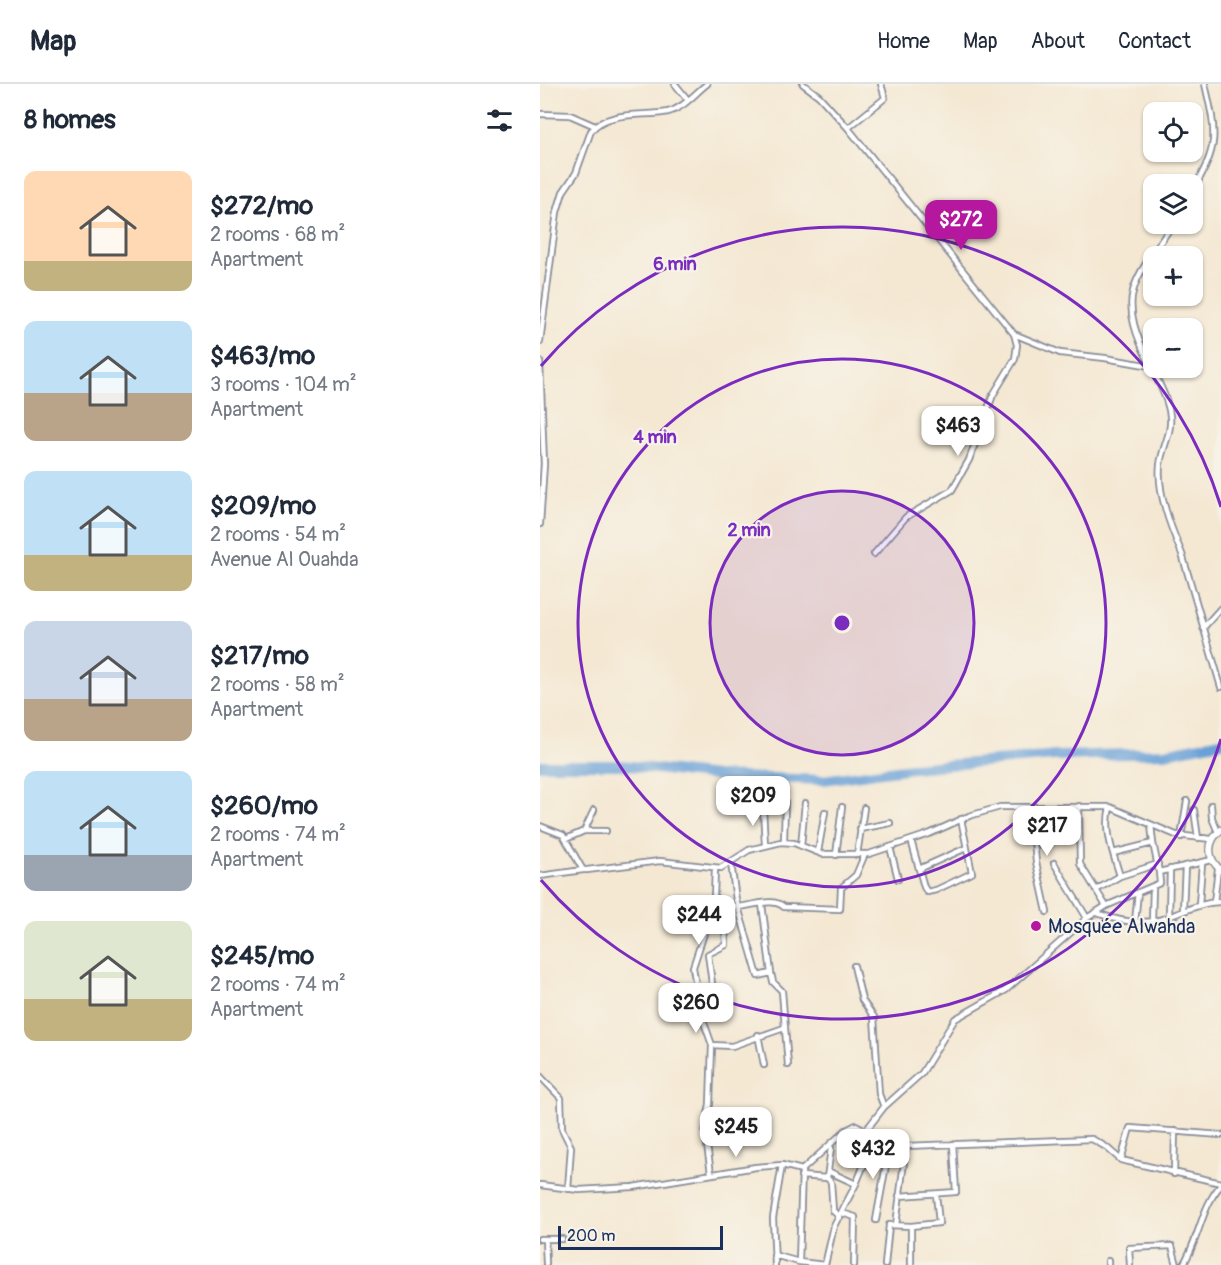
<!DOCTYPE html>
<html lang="en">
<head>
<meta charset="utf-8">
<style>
	:root { --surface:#fff; --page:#f6f6f7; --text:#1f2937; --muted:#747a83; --line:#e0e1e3; --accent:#b5179e }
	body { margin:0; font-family:Pangolin,sans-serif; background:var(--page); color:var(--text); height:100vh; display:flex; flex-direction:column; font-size:22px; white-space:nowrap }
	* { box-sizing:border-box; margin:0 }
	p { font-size:20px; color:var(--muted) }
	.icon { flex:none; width:33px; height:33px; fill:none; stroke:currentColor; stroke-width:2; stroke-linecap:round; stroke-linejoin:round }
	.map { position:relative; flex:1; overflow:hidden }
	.details { display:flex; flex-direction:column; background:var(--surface); width:540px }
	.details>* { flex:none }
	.buttons { position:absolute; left:603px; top:18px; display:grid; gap:12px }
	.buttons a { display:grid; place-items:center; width:60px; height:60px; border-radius:12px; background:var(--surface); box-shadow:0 2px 4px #0004; font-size:30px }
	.scale { position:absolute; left:18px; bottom:15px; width:165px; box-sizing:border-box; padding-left:6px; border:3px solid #1b2f5e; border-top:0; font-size:16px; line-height:21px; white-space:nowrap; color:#1b2f5e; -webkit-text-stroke:4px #f7f3e8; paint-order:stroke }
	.price { position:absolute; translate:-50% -51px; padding:0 14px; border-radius:12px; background:#fff; color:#222; font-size:20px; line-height:39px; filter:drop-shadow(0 2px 3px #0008) }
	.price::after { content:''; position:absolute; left:50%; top:36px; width:18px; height:14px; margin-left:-9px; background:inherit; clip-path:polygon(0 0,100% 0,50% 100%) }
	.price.on { background:var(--accent); color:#fff }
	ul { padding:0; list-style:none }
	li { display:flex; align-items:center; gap:18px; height:150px; padding:0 24px }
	li span { display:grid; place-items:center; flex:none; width:168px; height:120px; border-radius:12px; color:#555 }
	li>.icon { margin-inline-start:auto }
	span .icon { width:72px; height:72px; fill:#fffc; stroke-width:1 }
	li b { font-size:26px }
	h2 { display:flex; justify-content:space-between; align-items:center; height:72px; padding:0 24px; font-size:26px }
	header { display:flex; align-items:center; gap:36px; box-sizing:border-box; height:84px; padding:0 30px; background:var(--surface); border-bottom:2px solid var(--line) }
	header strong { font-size:28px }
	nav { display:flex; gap:33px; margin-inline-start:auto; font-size:21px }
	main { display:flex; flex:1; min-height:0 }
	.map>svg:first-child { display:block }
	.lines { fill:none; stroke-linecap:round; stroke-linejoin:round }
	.river { stroke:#69a0d7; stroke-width:10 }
	.street-casing { stroke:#888c98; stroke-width:8 }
	.secondary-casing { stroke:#888c98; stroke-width:9 }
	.street { stroke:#fff; stroke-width:4.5 }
	.secondary { stroke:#fff; stroke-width:6 }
	.ring { fill:none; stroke:#7b2cbf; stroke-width:3 }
	.poi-dot { fill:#b5179e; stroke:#f7f3e8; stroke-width:2 }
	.labels { text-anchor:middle; stroke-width:4.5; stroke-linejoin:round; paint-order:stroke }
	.poi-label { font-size:20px; fill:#1b2f5e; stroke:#f7f3e8; text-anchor:start }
	.centre { fill:#7b2cbf; stroke:#f7f3e8; stroke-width:3 }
	.ring-label { font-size:18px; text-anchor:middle; font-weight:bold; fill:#7b2cbf; stroke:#f7f3e8; stroke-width:4.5; stroke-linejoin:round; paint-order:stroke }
</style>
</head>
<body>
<header>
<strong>Map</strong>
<nav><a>Home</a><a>Map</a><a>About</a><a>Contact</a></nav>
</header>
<main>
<section class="details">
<h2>8 homes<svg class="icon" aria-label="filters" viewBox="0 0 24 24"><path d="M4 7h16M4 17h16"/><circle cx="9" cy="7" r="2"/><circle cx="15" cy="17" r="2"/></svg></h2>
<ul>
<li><span style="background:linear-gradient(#ffd9b3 75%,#c2b280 0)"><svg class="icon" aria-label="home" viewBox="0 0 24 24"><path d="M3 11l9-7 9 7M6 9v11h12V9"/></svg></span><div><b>$272/mo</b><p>2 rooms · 68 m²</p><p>Apartment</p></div></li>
<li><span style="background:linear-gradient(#bfe0f5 60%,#b9a48a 0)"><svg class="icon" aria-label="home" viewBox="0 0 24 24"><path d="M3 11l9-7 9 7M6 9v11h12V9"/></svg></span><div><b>$463/mo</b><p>3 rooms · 104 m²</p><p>Apartment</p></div></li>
<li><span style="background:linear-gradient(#bfe0f5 70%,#c2b280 0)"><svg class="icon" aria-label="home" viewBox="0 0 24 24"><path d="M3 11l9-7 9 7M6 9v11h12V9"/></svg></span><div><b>$209/mo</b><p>2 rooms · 54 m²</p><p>Avenue Al Ouahda</p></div></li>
<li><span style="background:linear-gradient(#c9d6e8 65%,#b9a48a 0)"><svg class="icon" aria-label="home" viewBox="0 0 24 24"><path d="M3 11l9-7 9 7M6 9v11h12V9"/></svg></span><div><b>$217/mo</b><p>2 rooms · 58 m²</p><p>Apartment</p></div></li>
<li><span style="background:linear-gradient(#bfe0f5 70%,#9aa5b1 0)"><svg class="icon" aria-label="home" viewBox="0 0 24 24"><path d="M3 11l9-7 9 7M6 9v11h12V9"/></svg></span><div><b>$260/mo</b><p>2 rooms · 74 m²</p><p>Apartment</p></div></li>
<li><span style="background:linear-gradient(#dfe7d0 65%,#c2b280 0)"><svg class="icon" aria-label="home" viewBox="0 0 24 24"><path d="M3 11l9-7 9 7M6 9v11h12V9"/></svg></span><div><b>$245/mo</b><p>2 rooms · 74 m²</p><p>Apartment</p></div></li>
</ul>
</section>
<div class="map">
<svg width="681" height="1181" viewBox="0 0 681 1181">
	<rect width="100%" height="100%" fill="#f7f3e8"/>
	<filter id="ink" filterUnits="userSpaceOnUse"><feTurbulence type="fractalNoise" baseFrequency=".0167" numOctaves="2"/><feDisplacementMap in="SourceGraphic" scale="12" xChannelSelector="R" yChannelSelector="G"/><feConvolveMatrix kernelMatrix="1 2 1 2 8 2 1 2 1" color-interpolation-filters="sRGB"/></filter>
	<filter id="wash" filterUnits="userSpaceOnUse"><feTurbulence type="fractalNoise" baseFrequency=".008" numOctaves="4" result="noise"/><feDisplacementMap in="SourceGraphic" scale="24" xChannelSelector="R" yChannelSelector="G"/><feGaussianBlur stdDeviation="1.35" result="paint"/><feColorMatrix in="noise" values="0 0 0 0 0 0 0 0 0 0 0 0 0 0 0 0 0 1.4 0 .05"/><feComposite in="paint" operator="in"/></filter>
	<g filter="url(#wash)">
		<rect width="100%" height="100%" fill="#f4e8d3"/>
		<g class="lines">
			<path class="river" d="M 0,681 L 82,681 L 176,692 L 283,696 L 372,684 L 515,672 L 625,669 L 681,658"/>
		</g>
	</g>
	<g filter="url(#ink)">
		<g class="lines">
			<g class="street-casing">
				<path id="street" d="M 135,0 L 148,16
					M 263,0 L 279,12 L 308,44 L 474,250 L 520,269 L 565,274 L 611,282
					M 0,30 L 30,31 L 55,42
					M 308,44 L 345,14 L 341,0
					M 652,108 C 679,61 677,52 665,0
					M 633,140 C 593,199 575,210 610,280 C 617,296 628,314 630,332 C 632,350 622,363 620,381 C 617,409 631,444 642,470 L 681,603
					M 0,258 L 17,128 L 23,108 L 36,89 L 51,47 C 67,26 105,33 128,28 C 144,24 155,9 167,0
					M 0,278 L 4,380 L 0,440
					M 334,470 L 366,433 L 412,406 L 429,376 L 453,311 L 475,275 L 477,261 L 474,250
					M 663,544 L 681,524
					M 671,721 L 672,734 L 678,748
					M 539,722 L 540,780 L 566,822
					M 491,723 L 496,778 L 507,828
					M 570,723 C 564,747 573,769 580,792
					M 223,724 L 225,761
					M 654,726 L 658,754
					M 0,742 L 23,751 L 43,786 L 47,786 L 120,777 L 181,784 L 209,766 L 241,758 L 254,759 L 282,770 L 329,770 L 389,750 L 429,732 L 460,723 L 570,723 L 636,751 L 671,755
					M 320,745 L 350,739
					M 44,747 L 54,726
					M 475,747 L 494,745
					M 494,748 L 509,747
					M 641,753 L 647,717
					M 26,755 L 44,747 L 66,747
					M 371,756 L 384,803 L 387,808 L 396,806 L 432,789 L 421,735
					M 244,758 L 245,719
					M 613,759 L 619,788 L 672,776
					M 261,762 L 265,719
					M 350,763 L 358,795
					M 278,768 L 285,728
					M 573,769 L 613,759 L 611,741
					M 296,771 L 302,723
					M 317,771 L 324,724
					M 191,779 L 196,816 L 218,892 L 231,889
					M 514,779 L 547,834
					M 175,784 L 174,814 C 188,838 227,807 244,823 L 300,825 L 301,804 L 316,791 L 325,770
					M 379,785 L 426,764
					M 0,792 L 43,786
					M 556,806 L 580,792 L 618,780
					M 674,818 L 678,785
					M 222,820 L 231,889 L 233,898 L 242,907 L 248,981
					M 659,821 L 662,779
					M 643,826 L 645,782
					M 557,829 C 580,838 607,842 631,832 C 647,826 663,818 681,818
					M 629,833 L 630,785
					M 595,838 L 598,808
					M 612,838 L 613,802
					M 314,882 L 322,916 L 334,933 L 339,1010 L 344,1023
					M 174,914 L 168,870 L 186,861 L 185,845 L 193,822
					M 218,951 L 224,981
					M 172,961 L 192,962 L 244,944
					M 0,992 L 21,1014 L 22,1045 L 31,1063 L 28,1105
					M 327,1045 L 344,1023 L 382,989 L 415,935 L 466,906 L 547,834 L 566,822 L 620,799 L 619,788
					M 581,1076 L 590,1044 L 681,1051
					M 290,1088 L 316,1100
					M 171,1089 L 165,1048 L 170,1020 L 172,961 L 160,927 L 153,883 L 175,816
					M 634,1090 L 635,1047
					M 261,1092 L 287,1094 L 291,1064
					M 287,1094 L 291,1098 L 293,1127 L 300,1133
					M 0,1101 L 39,1106 L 93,1103 L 216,1083 L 242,1081 L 262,1086 L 306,1046 L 316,1041 L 350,1059 L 366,1062 L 552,1055 L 566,1063 L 581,1076 L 681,1099
					M 359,1112 L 416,1108 L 413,1060
					M 302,1129 L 315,1133 L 314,1181
					M 336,1136 L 350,1059
					M 356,1141 L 366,1062
					M 371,1142 L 399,1139 L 396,1110
					M 0,1155 L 22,1155
					M 5,1155 L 6,1180
					M 234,1171 L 259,1178 L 285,1181
					M 259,1178 L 262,1086
					M 235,1181 L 233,1134 L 242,1081
					M 285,1181 L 294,1142 L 316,1100 L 336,1052
					M 345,1181 L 349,1141 L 371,1142 L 371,1181
					M 568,1181 L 568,1177
					M 590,1181 L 589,1164 L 632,1162 L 637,1181
					M 643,1181 C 659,1156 661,1123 681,1101"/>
			</g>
			<g class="secondary-casing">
				<path id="secondary" d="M 681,746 C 667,757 666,774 681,786"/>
			</g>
			<use href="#street" class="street"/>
			<use href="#secondary" class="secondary"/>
		</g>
	</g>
	<circle cx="302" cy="539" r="132" fill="#7b2cbf" fill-opacity=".12"/>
	<g class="ring">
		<circle cx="302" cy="539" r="132"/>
		<circle cx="302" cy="539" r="264"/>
		<path d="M681 655A396 396 0 0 1 1 796M1 282A396 396 0 0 1 681 423"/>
	</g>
	<circle class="poi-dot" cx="496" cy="842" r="6"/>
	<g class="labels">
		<g class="poi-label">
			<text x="508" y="849">Mosquée Alwahda</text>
		</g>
	</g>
	<circle cx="302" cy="539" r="9" class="centre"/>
	<g class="ring-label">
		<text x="135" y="186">6 min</text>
		<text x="115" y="359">4 min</text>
		<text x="209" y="452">2 min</text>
	</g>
</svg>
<div class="buttons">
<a><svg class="icon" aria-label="locate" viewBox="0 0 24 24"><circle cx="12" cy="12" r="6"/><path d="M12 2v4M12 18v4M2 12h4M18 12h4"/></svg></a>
<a><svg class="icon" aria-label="layers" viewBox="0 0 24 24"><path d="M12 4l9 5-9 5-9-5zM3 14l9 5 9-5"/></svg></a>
<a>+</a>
<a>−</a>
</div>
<div class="scale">200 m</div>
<b class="price on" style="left:421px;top:167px">$272</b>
<b class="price" style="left:418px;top:373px">$463</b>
<b class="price" style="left:213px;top:743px">$209</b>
<b class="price" style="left:507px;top:773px">$217</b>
<b class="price" style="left:159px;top:862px">$244</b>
<b class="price" style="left:156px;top:950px">$260</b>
<b class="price" style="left:196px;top:1074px">$245</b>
<b class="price" style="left:333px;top:1096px">$432</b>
</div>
</main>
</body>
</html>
